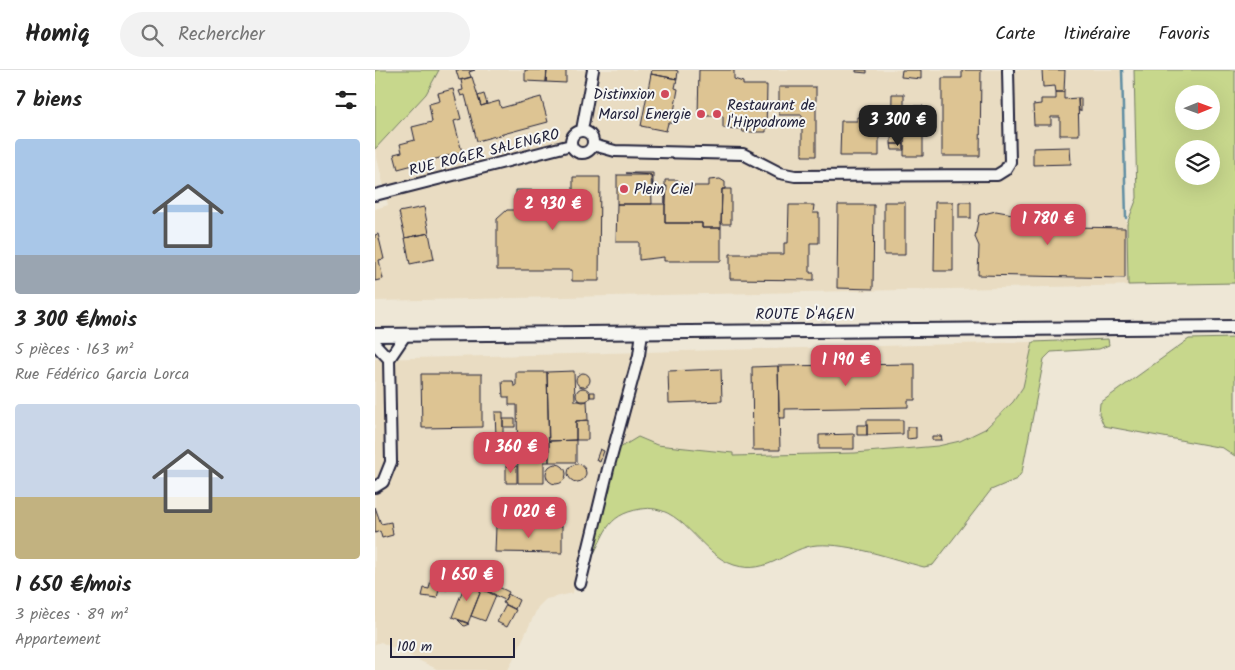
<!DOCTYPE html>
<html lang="fr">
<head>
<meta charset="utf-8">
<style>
	:root { --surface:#fff; --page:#f2f2f2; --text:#222; --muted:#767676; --line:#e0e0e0; --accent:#d1495b }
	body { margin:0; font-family:Kalam,sans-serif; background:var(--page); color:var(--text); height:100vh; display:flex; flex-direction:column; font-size:19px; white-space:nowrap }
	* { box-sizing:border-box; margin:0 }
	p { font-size:16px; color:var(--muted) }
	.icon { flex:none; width:28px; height:28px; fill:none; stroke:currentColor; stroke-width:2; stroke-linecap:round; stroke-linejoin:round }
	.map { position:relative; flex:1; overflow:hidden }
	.side { display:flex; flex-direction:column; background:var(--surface); width:375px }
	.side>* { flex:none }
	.needle { width:32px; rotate:89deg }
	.fabs { position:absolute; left:800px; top:15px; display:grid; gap:10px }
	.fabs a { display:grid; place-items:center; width:45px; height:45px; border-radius:50%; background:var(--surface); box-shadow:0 5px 20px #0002; font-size:25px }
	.scale { position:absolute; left:15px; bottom:12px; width:125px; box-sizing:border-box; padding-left:5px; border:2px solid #22223b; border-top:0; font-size:14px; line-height:18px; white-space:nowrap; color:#22223b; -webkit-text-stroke:4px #f6f6f2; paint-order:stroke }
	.price { position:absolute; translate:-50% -42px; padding:0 11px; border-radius:10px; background:var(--accent); color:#fff; font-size:16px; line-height:32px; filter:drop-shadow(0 1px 2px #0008) }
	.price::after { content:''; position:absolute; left:50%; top:30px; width:15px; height:11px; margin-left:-8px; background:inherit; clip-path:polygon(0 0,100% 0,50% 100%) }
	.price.selected { background:#222; color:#fff }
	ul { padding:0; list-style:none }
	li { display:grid; align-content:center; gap:10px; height:265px; padding:0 15px }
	li span { display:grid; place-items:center; height:155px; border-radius:5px; color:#555 }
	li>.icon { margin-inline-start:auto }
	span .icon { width:90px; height:90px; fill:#fffc; stroke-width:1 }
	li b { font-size:21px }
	h2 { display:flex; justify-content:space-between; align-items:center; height:60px; padding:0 15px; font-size:21px }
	header { display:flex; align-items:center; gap:30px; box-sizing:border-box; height:70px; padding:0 25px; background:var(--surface); border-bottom:1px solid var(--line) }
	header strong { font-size:24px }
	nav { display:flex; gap:28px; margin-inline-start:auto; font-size:18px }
	.search { width:350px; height:45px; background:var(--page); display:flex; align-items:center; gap:12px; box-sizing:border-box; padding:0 18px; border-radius:28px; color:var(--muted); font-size:19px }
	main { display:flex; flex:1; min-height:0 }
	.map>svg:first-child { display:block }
	.built { fill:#e9dcc2; fill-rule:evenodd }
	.green { fill:#c7d78c; stroke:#747c64; fill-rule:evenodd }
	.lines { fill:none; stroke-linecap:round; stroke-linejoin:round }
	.stream { stroke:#5f8da2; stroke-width:2.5 }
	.building { fill:#ddc493; stroke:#22223b }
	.minor-casing { stroke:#22223b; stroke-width:14 }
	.major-casing { stroke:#22223b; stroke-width:16 }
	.minor { stroke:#f6f6f2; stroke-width:10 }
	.major { stroke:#f6f6f2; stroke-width:12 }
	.poi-dot { fill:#d1495b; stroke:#f6f6f2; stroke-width:2 }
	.labels { text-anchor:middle; stroke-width:4; stroke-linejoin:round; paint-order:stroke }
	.poi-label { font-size:15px; fill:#22223b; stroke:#f6f6f2; text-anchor:end }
	.street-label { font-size:15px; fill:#22223b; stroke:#f6f6f2 }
</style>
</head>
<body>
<header>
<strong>Homiq</strong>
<div class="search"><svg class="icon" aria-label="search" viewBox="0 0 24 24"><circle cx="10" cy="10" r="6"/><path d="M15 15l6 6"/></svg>Rechercher</div>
<nav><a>Carte</a><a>Itinéraire</a><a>Favoris</a></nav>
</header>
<main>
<section class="side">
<h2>7 biens<svg class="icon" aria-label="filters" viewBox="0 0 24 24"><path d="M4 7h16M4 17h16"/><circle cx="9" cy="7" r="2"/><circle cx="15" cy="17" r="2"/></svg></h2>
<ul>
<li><span style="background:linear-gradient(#a9c7e8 75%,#9aa5b1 0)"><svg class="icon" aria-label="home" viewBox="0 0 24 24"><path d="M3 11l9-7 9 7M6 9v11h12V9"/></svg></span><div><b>3 300 €/mois</b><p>5 pièces · 163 m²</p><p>Rue Fédérico Garcia Lorca</p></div></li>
<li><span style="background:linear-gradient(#c9d6e8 60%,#c2b280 0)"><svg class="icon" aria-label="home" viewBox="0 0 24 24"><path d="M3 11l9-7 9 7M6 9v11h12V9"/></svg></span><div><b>1 650 €/mois</b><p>3 pièces · 89 m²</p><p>Appartement</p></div></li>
</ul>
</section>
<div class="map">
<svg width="860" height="600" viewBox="0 0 860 600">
	<rect width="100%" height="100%" fill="#eee7d6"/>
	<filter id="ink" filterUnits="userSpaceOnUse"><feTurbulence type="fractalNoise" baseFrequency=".02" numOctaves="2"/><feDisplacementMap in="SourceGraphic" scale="10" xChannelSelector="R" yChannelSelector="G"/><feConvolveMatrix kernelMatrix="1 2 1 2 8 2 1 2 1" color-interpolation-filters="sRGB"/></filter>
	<g filter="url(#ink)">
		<path class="built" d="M 64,0 L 746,0 L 750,149 L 752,154 L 762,128 L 759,0 L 860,0 L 860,213 L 0,231 L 0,139 L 13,135 L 0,79 L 51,24 ZM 809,24 L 836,24 L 836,51 L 809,51 ZM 809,79 L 836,79 L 836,106 L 809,106 Z
			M 658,272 L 648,317 L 638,332 L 610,359 L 585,371 L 563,376 L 480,383 L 358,386 L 357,383 L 282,375 L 263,367 L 201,505 L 198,523 L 171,529 L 163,537 L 133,600 L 64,600 L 6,572 L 0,574 L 0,289 Z"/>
		<path class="green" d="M 0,0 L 64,0 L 51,24 L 0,79 Z
			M 759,0 L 860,0 L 860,213 L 753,215 L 752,154 L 762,128 ZM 809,24 L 836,24 L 836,51 L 809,51 ZM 809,79 L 836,79 L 836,106 L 809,106 Z
			M 860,268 L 860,386 L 848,378 L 729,356 L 724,344 L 725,333 L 814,269 Z
			M 733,269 L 734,275 L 724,279 L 676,282 L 669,289 L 647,402 L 642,409 L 616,420 L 558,495 L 549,497 C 517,489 475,473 442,475 C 413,477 394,506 359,495 C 324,484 307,432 266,439 C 229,445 231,465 214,492 C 211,497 205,501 201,505 L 230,387 L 263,367 L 282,375 L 358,383 L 358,386 L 480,383 L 563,376 L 585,371 L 610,359 L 638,332 L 648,317 L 658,272 Z"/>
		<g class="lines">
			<path class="stream" d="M 747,0 L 751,148"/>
		</g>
		<path class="building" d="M 81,0 L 100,0 L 94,2 L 96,7 L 84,10 Z
			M 150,0 L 172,0 L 171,12 L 150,11 Z
			M 172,0 L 191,0 L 191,13 L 171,12 Z
			M 277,0 L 300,0 L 303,1 L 302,9 L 276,4 Z
			M 324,0 L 359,0 L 359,9 L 368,12 L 368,15 L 392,15 L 391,62 L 368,62 L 367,59 L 348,58 L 348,46 L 323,46 Z
			M 481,0 L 492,0 L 492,3 L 481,2 Z
			M 527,0 L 546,0 L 546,9 L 526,7 Z
			M 587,0 L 606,0 L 605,86 L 567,86 L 567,8 L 587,8 Z
			M 667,0 L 690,0 L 689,22 L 681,22 L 680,16 L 668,17 Z
			M 276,4 L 302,9 L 300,18 L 303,19 L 297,53 L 293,53 L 291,61 L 266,56 Z
			M 97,7 L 106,36 L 124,31 L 126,38 L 166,27 L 173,52 L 102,71 L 90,25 L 86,26 L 84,21 L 88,20 L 86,10 Z
			M 404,17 L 441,17 L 441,86 L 427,86 L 427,45 L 404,45 Z
			M 78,19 L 86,49 L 79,51 L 87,82 L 23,99 L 19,84 L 27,82 L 25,74 L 40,70 L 37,57 L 57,52 L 54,34 L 65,31 L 63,23 Z
			M 681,22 L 689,22 L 689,29 L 703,28 L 704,65 L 685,65 L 685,47 L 676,47 L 676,55 L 659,55 L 658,35 L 666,34 L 666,29 L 681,29 Z
			M 109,24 L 112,34 L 106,36 L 103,26 Z
			M 517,24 L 529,24 L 529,74 L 516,74 Z
			M 703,28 L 706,28 L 706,41 L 704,41 Z
			M 529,36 L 548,36 L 548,86 L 529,86 Z
			M 482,47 L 489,47 L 489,61 L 504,61 L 504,86 L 465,86 L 466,51 L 482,51 Z
			M 516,74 L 529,74 L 529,80 L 517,80 Z
			M 695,77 L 696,94 L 658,95 L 658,78 Z
			M 251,103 L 278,103 L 278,116 L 276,105 Z
			M 242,105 L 276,105 L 277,134 L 242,134 Z
			M 198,107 L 225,107 L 224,211 L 197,211 L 197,200 L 122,200 L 122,149 L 132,140 L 141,140 L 141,120 L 198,121 Z
			M 345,109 L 350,112 L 350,119 L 347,119 L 346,158 L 327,158 L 327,153 L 290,153 L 290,110 L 303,110 L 303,116 L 334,116 L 334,110 Z
			M 290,116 L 292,116 L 291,134 L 290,134 Z
			M 347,119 L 356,119 L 356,154 L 346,154 Z
			M 509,132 L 530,132 L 530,185 L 509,185 Z
			M 560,132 L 578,132 L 578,201 L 559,201 Z
			M 584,132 L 596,132 L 596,148 L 584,148 Z
			M 242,134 L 290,134 L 290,153 L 327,153 L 327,158 L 346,158 L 346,191 L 289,191 L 289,187 L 264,190 L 264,172 L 241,172 Z
			M 414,135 L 439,135 L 438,143 L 444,143 L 444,173 L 435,173 L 435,203 L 439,203 L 439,210 L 355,209 L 355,184 L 409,184 L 409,173 L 413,173 Z
			M 463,135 L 499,135 L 498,219 L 462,218 Z
			M 49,137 L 54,163 L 30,168 L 24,142 Z
			M 643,137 L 700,138 L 699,157 L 750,158 L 750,208 L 603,205 L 604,176 L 600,167 L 604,145 L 621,141 L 643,145 Z
			M 54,163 L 59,189 L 35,194 L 30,168 Z
			M 3,164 L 9,189 L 4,190 L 8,209 L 0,211 L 0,165 Z
			M 484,291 L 504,291 L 503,295 L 484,295 Z
			M 540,294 L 540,330 L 533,330 L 533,337 L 410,339 L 410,348 L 404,348 L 403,296 Z
			M 403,296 L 405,380 L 378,380 L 377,297 Z
			M 346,299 L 347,331 L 294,333 L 293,301 Z
			M 199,301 L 200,331 L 212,331 L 213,350 L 201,351 L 201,370 L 174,371 L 172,302 Z
			M 141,302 L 172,302 L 174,392 L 169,392 L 169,413 L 143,413 L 142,335 L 134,335 L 134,327 L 128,327 L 127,311 L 138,311 L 139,316 L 141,316 Z
			M201 310a7 7 0 1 1 14 0a7 7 0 1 1-14 0Z
			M 46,304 L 107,304 L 107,357 L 47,358 Z
			M201 325a7 7 0 1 1 14 0a7 7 0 1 1-14 0Z
			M 215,322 L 220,322 L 220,327 L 215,327 Z
			M 120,342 L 128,342 L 128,365 L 121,366 Z
			M 128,349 L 140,349 L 140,357 L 128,357 Z
			M 213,350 L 213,370 L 201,370 L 201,351 Z
			M 492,350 L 528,350 L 528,364 L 492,365 Z
			M 482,355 L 492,355 L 492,365 L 482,365 Z
			M 532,357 L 541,357 L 541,368 L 532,369 Z
			M 479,364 L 479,379 L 444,379 L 444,365 Z
			M 557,366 L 566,366 L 567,370 L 557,370 Z
			M 201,370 L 201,392 L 174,392 L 174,371 Z
			M 225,379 L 229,381 L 225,392 L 221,390 Z
			M193 403a9 9 0 1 1 18 0a9 9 0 1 1-18 0Z
			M171 404a10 10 0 1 1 20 0a10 10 0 1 1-20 0Z
			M 131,396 L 142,396 L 142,413 L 131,413 Z
			M 0,437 L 6,454 L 16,452 L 18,465 L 7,468 L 5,461 L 0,463 Z
			M 121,456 L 187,456 L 187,483 L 120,482 Z
			M 95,503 L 134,522 L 130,530 L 91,512 Z
			M 67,504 L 75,506 L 72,520 L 64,518 Z
			M 56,509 L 66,511 L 62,528 L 47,526 L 49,518 L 54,519 Z
			M 91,512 L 107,518 L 93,553 L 77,547 Z
			M 107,518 L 121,525 L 110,551 L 96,546 Z
			M 133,524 L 144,530 L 140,539 L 128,533 Z
			M 131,535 L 141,540 L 132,557 L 122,552 Z
			M 83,550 L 94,554 L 89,556 Z"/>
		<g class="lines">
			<g class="minor-casing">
				<path id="minor" d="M 207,60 L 218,0
					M196 72a11 11 0 1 1 22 0a11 11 0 1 1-22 0Z
					M 218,75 L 240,81 L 368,84 L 405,103 L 420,106 L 622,105 L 630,100 L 635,92 L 633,0
					M 0,125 L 196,75
					M 0,274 L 14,289
					M 0,417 L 8,412 L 16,392 L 14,289 L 31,264
					M 205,514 L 233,399 L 264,285 L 267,262"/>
			</g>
			<g class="major-casing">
				<path id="major" d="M 0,265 L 860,257"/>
			</g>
			<use href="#minor" class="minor"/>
			<use href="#major" class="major"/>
		</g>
	</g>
	<g class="poi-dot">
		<circle cx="290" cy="24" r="5"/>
		<circle cx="326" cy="44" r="5"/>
		<circle cx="342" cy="44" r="5"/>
		<circle cx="249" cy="119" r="5"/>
	</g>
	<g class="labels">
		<g class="poi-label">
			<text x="280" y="29">Distinxion</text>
			<text x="352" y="40" text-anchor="start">Restaurant de<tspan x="352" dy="17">l'Hippodrome</tspan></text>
			<text x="316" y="49">Marsol Energie</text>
			<text x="259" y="124" text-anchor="start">Plein Ciel</text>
		</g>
		<g class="street-label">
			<text transform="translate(109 82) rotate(-14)" y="5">RUE ROGER SALENGRO</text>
			<text x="430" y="249">ROUTE D'AGEN</text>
		</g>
	</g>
</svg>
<div class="fabs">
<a><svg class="needle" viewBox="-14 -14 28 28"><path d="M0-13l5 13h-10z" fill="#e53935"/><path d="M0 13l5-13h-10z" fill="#767676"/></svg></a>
<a><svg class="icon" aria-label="layers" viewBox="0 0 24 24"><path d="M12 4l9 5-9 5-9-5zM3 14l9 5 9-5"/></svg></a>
</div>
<div class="scale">100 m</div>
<b class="price selected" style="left:523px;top:77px">3 300 €</b>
<b class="price" style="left:178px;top:161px">2 930 €</b>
<b class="price" style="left:673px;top:176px">1 780 €</b>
<b class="price" style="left:471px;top:317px">1 190 €</b>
<b class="price" style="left:136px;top:404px">1 360 €</b>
<b class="price" style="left:154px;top:469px">1 020 €</b>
<b class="price" style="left:92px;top:532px">1 650 €</b>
</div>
</main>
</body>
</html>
